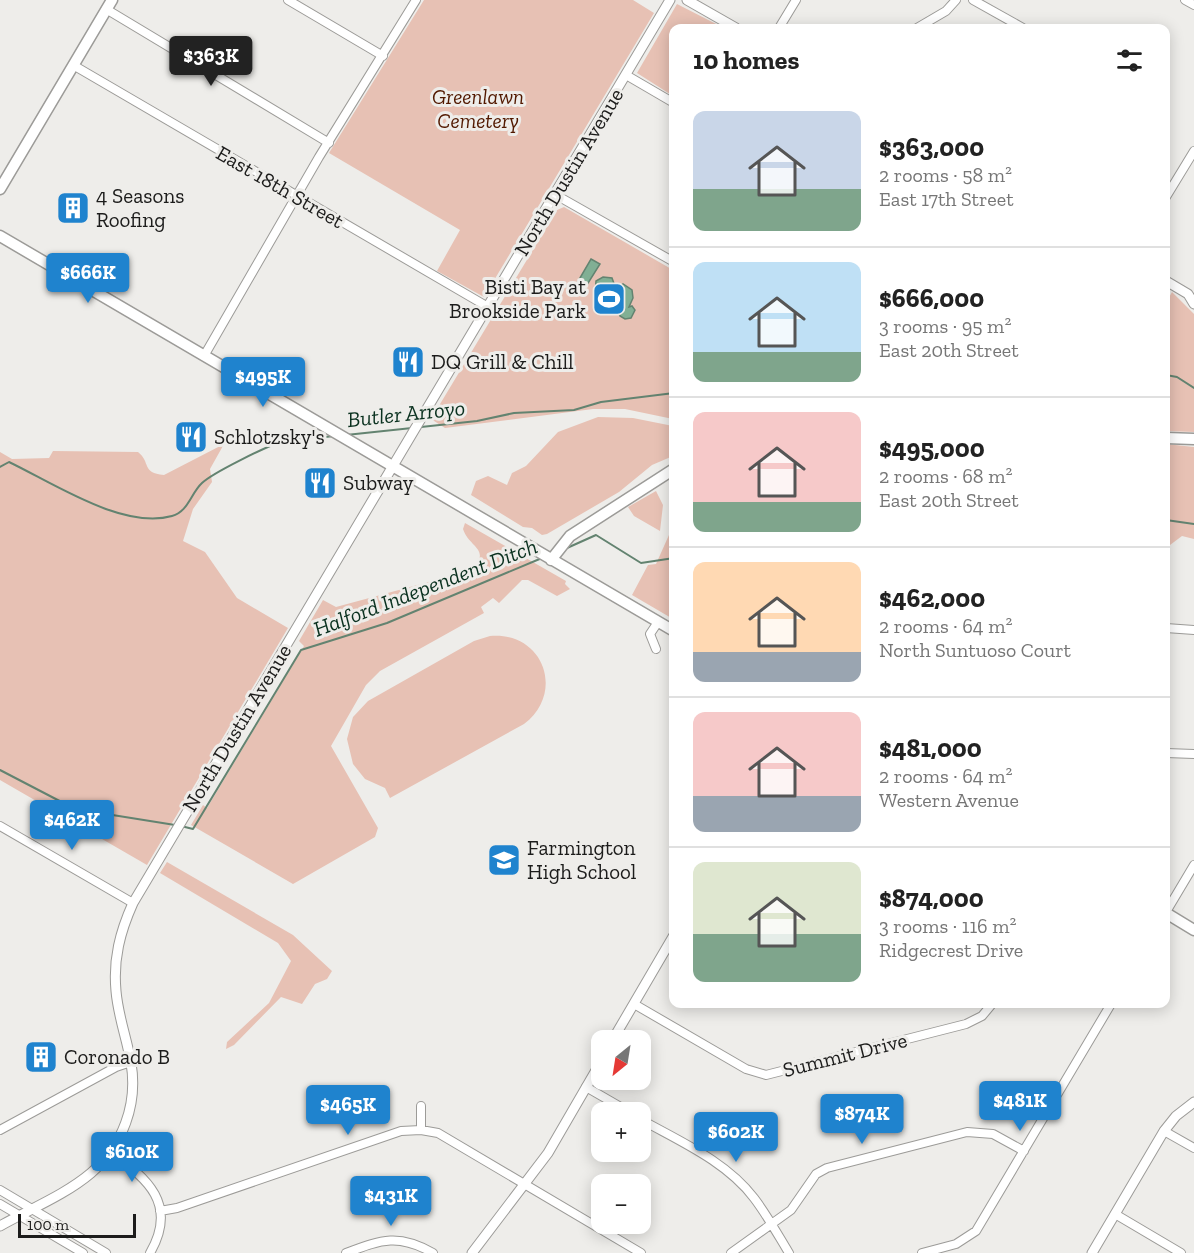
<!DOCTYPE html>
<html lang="en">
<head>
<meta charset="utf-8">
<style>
	:root { --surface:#fff; --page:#f6f6f6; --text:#222; --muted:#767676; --line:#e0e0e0; --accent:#1f83ce }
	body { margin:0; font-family:"Zilla Slab",serif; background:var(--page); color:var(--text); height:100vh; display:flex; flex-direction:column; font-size:22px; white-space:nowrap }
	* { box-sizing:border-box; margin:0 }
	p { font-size:20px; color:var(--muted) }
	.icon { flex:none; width:33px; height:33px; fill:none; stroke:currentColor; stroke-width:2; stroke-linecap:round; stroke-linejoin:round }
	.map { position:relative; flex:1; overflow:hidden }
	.side { position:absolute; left:669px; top:24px; width:501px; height:984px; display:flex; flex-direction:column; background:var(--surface); border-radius:12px; box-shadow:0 3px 15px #0003 }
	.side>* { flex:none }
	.needle { width:39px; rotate:210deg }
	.buttons { position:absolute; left:591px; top:1030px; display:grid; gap:12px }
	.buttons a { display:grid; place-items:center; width:60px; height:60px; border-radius:12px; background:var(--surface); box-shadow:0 3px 15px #0003; font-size:30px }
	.scale { position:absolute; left:18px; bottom:15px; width:118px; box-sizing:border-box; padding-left:6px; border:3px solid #1c1c1b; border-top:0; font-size:16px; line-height:21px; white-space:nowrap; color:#1c1c1b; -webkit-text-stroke:4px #eeedea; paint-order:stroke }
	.price { position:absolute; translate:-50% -51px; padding:0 14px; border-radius:6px; background:var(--accent); color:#fff; font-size:20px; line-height:39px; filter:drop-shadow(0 2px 3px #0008) }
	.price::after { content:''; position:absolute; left:50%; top:36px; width:18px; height:14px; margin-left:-9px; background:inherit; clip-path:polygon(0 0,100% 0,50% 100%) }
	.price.active { background:#222; color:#fff }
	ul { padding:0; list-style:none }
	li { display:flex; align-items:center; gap:18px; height:150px; padding:0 24px }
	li+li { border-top:2px solid var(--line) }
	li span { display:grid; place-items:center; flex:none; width:168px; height:120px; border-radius:12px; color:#555 }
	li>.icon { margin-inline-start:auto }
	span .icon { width:72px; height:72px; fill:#fffc; stroke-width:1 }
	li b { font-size:26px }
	h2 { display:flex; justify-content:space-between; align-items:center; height:72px; padding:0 24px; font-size:26px }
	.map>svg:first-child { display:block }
	.green { fill:#e7c1b4 }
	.water { fill:#81af94; stroke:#638370; stroke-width:1.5 }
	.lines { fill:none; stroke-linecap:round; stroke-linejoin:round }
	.stream { stroke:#638370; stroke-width:2 }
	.minor-casing { stroke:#9c9b98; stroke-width:10 }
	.tertiary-casing { stroke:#9c9b98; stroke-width:11 }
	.secondary-casing { stroke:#9c9b98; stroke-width:13 }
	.minor { stroke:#fff; stroke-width:8 }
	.tertiary { stroke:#fff; stroke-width:9 }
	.secondary { stroke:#fff; stroke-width:10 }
	.labels { text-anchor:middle; stroke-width:6; stroke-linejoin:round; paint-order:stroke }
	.park-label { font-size:21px; font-style:italic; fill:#521900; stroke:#eeedea }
	.street-label { font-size:21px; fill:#1c1c1b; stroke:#eeedea }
	.poi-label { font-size:21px; fill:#1c1c1b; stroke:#eeedea; text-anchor:start }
	.water-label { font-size:22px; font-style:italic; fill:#0a311f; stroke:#eeedea }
</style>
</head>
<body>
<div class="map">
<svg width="1194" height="1253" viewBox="0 0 1194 1253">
	<rect width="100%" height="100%" fill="#eeedea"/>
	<path class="green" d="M 424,0 L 633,0 L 654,13 L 484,297 L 437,271 L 460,230 L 329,153 Z
		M 677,4 L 724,28 L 674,28 L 673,96 L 637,73 Z
		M 564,207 L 673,270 L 673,419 L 625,409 L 593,409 L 445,428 L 431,419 L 557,210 Z
		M 1172,292 L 1194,314 L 1194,432 L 1166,431 L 1166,303 Z
		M 598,417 L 633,418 L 673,426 L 673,456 L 652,465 L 619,492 L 547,534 L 542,535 L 532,528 L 523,527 L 471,495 L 476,481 L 488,476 L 507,485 L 512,473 L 526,466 L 558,432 Z
		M 224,444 L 210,469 L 212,482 L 193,509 L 183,541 L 205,552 L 237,598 L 288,628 L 147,865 L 0,780 L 0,452 L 12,459 L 49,458 L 53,451 L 138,452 C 151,462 141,473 164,475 Z
		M 1166,444 L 1194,447 L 1194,539 L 1182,536 L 1166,548 Z
		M 656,491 L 663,505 L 660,531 L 634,516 L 628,507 Z
		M 465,523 L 566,581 L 565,584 L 570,589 L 557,596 L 528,580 L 522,580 L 499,603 L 493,598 L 481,607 L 484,613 L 380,671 L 366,685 L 331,746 L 378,828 L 375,837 L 293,884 L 191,825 L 203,805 L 207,808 L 304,646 L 299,641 L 323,600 L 336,607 L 469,571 C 494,550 469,548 463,529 Z
		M 673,526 L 673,619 L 632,595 L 648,565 L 656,564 Z
		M 490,636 C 543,631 566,692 524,724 L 390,798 L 385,788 L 365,779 L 353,764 L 347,739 L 353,717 L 368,701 L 474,641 Z
		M 167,862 L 293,935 L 332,971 L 327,979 L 315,984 L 302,1004 L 281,997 L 234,1045 L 226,1049 L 227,1042 L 269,1003 L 291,961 L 278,943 L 160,873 Z"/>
	<path class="water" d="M 591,259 L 600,264 L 585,288 L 577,283 Z
		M 603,277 L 612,278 L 616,289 L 623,284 L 632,290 L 633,298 L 629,307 L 632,306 L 635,310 L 631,318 L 625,319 L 620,316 L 619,297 L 615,307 L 595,294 L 596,281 Z"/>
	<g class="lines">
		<path class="stream" d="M 1166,375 L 1177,377 L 1194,388
			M 421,427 L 477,421 L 514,413 L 574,410 L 601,402 L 674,393
			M 346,435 L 412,428
			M 0,467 L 9,462 C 53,483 123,530 172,516 C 188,512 191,493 202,483 C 214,472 264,448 280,442 C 296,437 318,438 335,436
			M 1166,520 L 1194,524
			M 567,548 L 596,535 L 641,563 L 674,558
			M 0,770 L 75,809 L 175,825
			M 181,826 L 193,829 L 301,650 L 387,623 L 542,558"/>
		<g class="minor-casing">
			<path id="minor" d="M 288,0 L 383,56
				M 973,0 L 1023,28
				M 1185,0 L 1194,5
				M 106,9 L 329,143
				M 779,28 L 796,0
				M 917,28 L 946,11 L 956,0
				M 73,65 L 488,307
				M 626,75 L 674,103
				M 556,195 L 674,262
				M 1166,197 L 1194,151
				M 204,356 L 319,157 L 416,0
				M 1166,628 L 1194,630
				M 656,649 L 650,634 L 658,622
				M 1166,753 L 1194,754
				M 0,826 L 133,903
				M 1166,912 L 1194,865
				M 634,1004 L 746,1069 L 766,1075 L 966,1024 L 982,1016 L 992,1004
				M 586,1087 L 631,1113
				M 640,1119 C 679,1141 726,1161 754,1198 C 767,1215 778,1235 789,1253
				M 0,1130 L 116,1067 L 131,1062
				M 421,1130 L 421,1106
				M 1164,1131 L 1194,1148
				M 110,1152 C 148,1178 178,1205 150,1253
				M 0,1190 L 106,1253
				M 0,1204 L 83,1253
				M 160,1211 L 177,1208 L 401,1131 L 421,1130 L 438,1133 L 641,1253
				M 1115,1214 L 1181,1253
				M 346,1253 C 381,1240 398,1233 433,1253
				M 731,1253 L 791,1210 L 816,1174 L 827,1168 L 967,1132 L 993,1134 L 1024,1151
				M 922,1253 L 956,1244 L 976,1231 L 1111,1004"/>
		</g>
		<g class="tertiary-casing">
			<path id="tertiary" d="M 687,0 L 736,28
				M 1166,281 L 1188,294 L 1194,304
				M 612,1041 L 674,935
				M 0,1226 C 30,1209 65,1195 91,1173 C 123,1145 138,1104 131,1063 C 127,1039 118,1016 116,991 C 113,959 120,932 133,903 L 670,0
				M 472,1253 L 548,1153 L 602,1060
				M 1092,1253 L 1164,1131 L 1176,1116 L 1194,1102"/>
		</g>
		<g class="secondary-casing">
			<path id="secondary" d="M 0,189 L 112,0
				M 0,236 L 674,631
				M 1166,438 L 1194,439
				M 551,560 L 570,536 L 674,469
				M 1166,913 L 1194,930"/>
		</g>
		<use href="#minor" class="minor"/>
		<use href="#tertiary" class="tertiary"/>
		<use href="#secondary" class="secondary"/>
	</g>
	<defs>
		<g id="building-square" transform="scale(1.725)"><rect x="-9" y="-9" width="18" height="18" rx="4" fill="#1f83ce" stroke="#eeedea"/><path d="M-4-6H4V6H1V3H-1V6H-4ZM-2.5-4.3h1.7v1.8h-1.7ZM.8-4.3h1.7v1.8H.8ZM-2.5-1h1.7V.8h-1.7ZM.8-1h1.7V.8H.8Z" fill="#fff"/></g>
		<g id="stadium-square" transform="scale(1.725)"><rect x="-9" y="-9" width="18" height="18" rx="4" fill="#1f83ce" stroke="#eeedea"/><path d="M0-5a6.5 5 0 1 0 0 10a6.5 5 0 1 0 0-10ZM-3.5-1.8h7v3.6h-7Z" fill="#fff"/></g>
		<g id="restaurant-square" transform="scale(1.725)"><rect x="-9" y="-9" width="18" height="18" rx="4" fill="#1f83ce" stroke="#eeedea"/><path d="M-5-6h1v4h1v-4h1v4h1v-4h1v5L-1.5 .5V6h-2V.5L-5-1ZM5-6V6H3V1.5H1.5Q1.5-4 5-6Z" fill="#fff"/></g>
		<g id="school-square" transform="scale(1.725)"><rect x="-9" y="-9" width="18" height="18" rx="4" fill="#1f83ce" stroke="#eeedea"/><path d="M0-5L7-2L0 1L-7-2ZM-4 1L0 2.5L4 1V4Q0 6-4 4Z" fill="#fff"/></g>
	</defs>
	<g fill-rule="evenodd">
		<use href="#building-square" x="73" y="208"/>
		<use href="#stadium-square" x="609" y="299"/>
		<use href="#restaurant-square" x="408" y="362"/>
		<use href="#restaurant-square" x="191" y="437"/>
		<use href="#restaurant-square" x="320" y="483"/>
		<use href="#school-square" x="504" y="860"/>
		<use href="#building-square" x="41" y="1057"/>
	</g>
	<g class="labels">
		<g class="park-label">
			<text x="478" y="104">Greenlawn<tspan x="478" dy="24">Cemetery</tspan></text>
		</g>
		<g class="street-label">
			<text transform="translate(569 172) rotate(-59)" y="7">North Dustin Avenue</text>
			<text transform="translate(280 187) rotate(30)" y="7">East 18th Street</text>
			<text transform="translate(237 728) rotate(-59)" y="7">North Dustin Avenue</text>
			<text transform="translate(845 1055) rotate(-14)" y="7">Summit Drive</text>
		</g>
		<g class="poi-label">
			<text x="96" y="203">4 Seasons<tspan x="96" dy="24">Roofing</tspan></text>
			<text x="586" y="294" text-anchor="end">Bisti Bay at<tspan x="586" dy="24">Brookside Park</tspan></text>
			<text x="431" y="369">DQ Grill &amp; Chill</text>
			<text x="214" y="444">Schlotzsky's</text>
			<text x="343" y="490">Subway</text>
			<text x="527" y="855">Farmington<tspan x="527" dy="24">High School</tspan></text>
			<text x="64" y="1064">Coronado B</text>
		</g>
		<g class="water-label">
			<text transform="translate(406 413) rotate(-6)" y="8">Butler Arroyo</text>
			<text transform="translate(425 587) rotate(-21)" y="8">Halford Independent Ditch</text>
		</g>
	</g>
</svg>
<div class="buttons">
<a><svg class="needle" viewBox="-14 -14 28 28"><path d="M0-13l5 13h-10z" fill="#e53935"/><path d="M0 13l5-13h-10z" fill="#767676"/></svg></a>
<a>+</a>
<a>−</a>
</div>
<div class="scale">100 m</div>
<b class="price active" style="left:211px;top:87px">$363K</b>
<b class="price" style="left:88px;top:304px">$666K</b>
<b class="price" style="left:263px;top:408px">$495K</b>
<b class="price" style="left:72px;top:851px">$462K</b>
<b class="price" style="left:1020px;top:1132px">$481K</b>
<b class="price" style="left:348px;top:1136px">$465K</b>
<b class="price" style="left:862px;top:1145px">$874K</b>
<b class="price" style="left:736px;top:1163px">$602K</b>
<b class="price" style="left:132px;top:1183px">$610K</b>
<b class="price" style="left:391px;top:1227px">$431K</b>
<section class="side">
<h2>10 homes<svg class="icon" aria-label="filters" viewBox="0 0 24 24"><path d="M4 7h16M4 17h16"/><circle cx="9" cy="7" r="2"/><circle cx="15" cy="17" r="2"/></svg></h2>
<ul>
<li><span style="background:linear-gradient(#c9d6e8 65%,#7fa58c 0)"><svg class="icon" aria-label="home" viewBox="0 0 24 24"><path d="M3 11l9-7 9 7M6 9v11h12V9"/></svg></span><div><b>$363,000</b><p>2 rooms · 58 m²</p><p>East 17th Street</p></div></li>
<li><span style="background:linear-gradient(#bfe0f5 75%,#7fa58c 0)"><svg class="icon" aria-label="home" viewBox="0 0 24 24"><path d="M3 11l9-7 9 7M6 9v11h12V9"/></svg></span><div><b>$666,000</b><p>3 rooms · 95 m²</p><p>East 20th Street</p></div></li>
<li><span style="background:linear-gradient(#f6c9c9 75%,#7fa58c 0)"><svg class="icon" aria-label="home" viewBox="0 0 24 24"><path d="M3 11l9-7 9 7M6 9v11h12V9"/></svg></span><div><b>$495,000</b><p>2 rooms · 68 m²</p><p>East 20th Street</p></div></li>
<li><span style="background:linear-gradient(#ffd9b3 75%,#9aa5b1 0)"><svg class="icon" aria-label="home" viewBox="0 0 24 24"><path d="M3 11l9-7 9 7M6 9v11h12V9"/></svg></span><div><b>$462,000</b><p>2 rooms · 64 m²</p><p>North Suntuoso Court</p></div></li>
<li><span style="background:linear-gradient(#f6c9c9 70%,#9aa5b1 0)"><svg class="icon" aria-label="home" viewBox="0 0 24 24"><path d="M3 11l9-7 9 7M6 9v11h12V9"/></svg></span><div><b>$481,000</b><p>2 rooms · 64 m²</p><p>Western Avenue</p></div></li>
<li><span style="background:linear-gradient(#dfe7d0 60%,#7fa58c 0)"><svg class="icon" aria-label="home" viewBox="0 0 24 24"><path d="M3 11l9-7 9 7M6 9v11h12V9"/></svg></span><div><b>$874,000</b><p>3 rooms · 116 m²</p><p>Ridgecrest Drive</p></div></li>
</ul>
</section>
</div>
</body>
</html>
